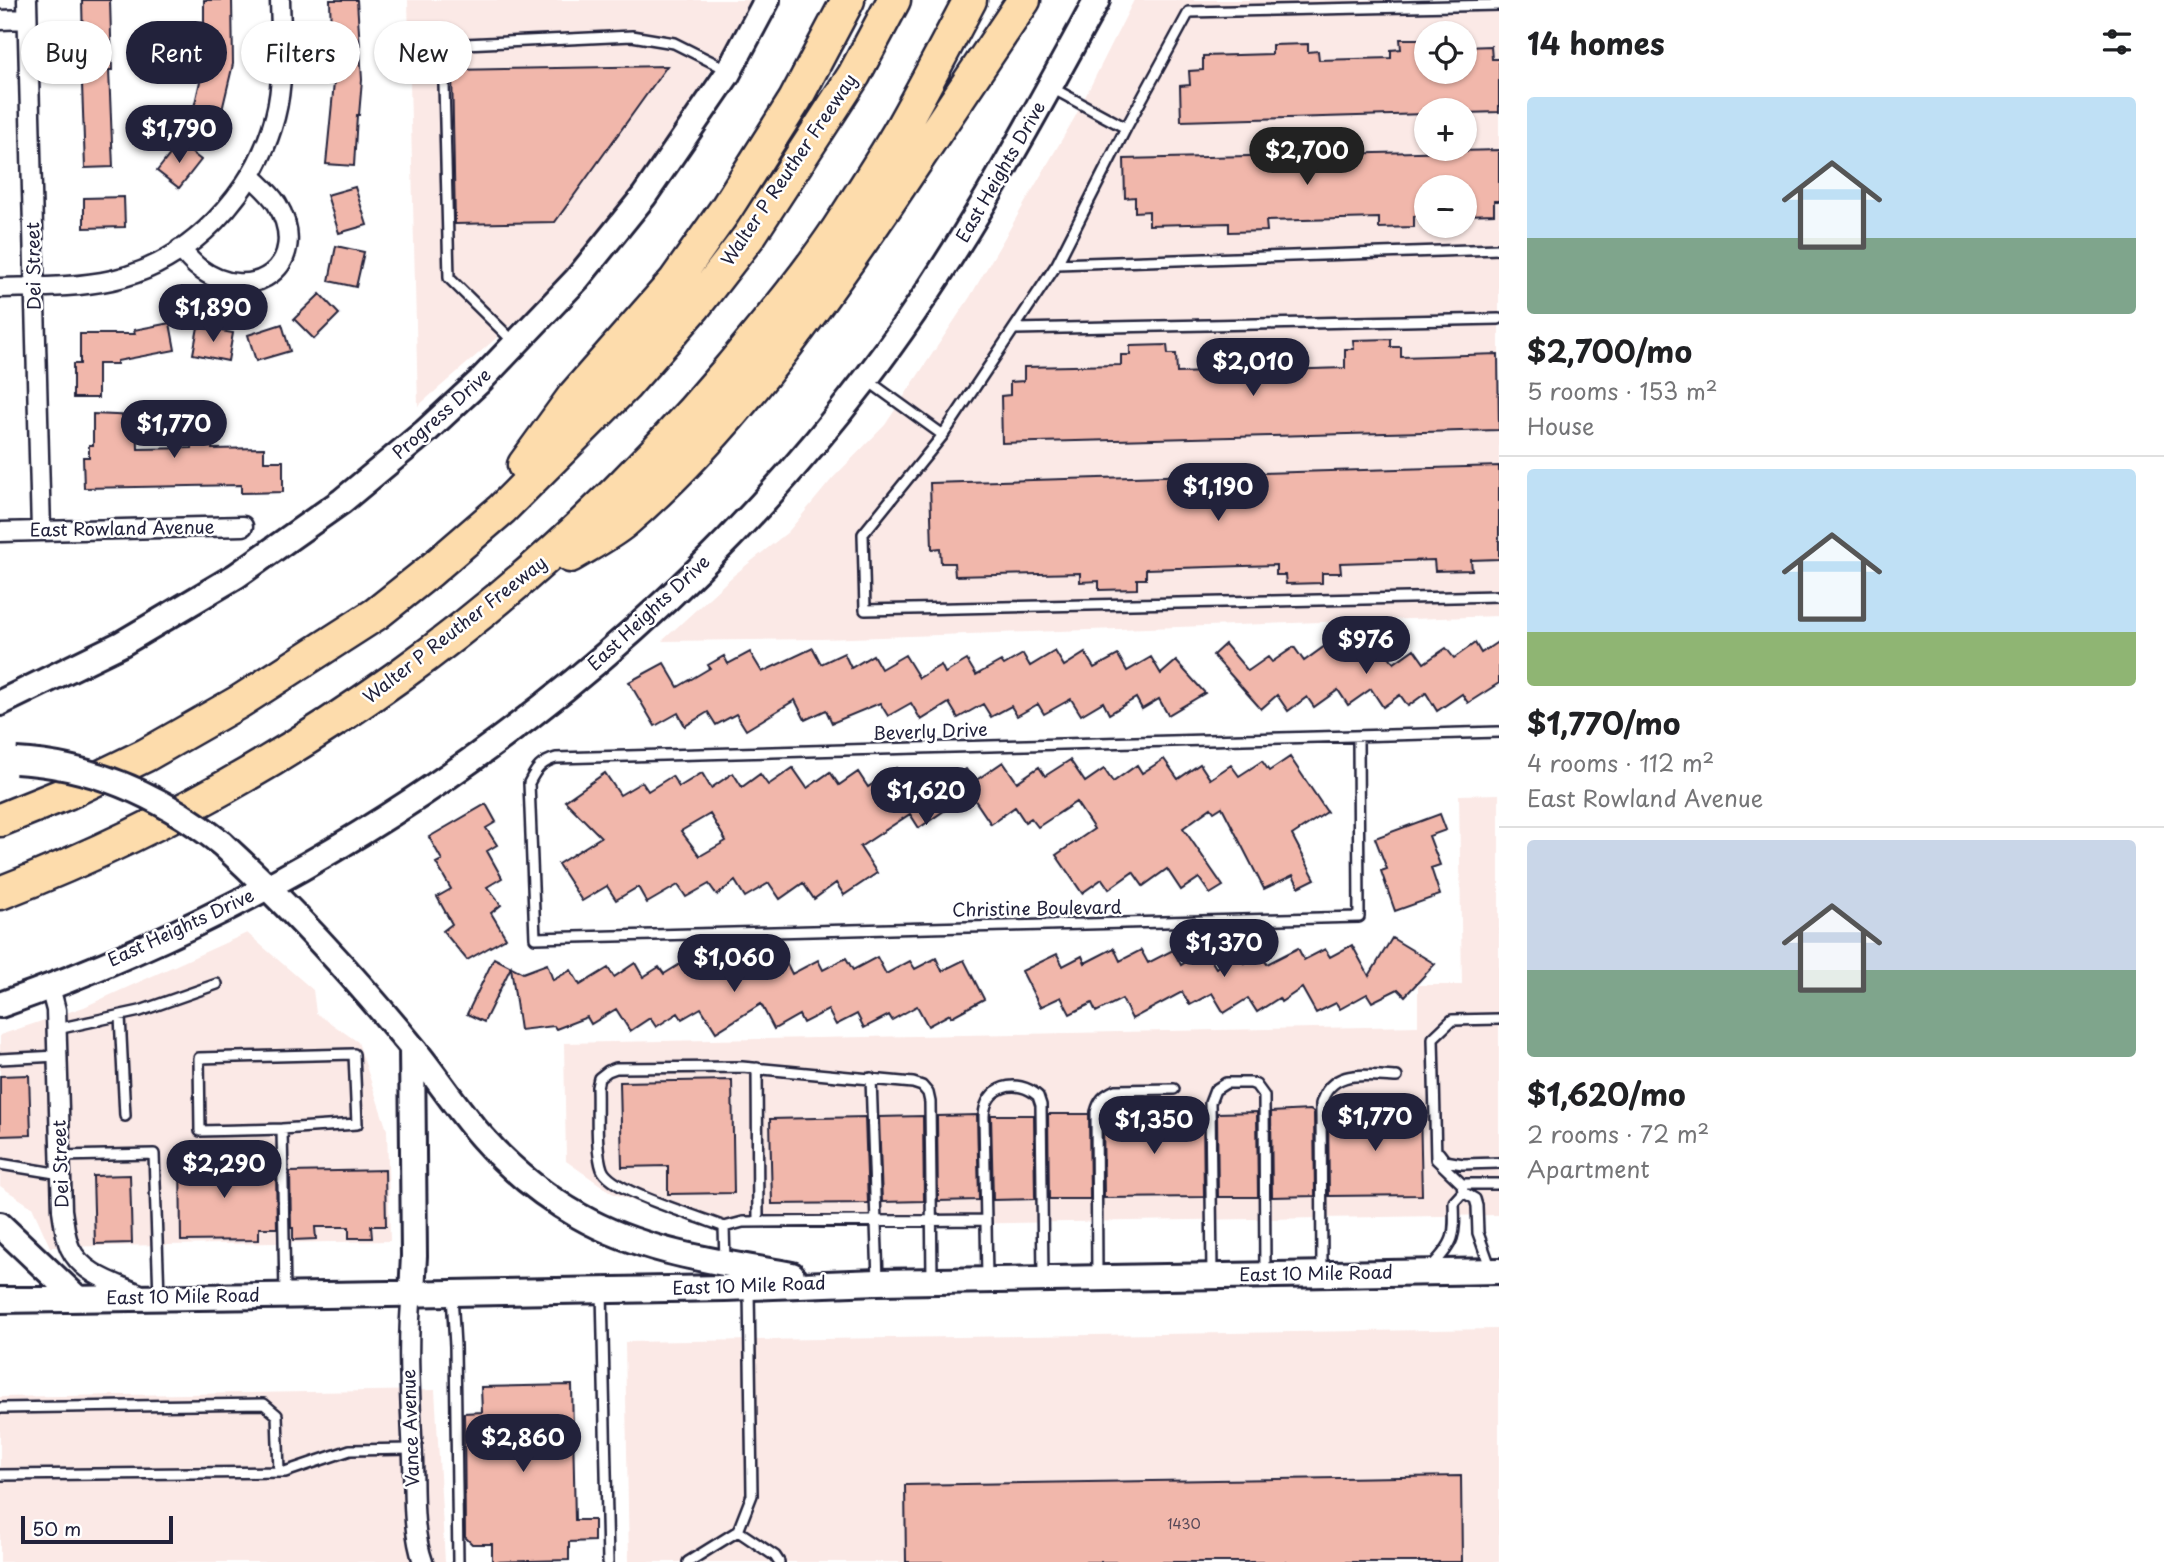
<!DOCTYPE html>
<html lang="en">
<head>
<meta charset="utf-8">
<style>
	:root { --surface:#fff; --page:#f2f2f2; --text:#202124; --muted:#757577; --line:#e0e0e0; --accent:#22223b }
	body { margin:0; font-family:"Playpen Sans",sans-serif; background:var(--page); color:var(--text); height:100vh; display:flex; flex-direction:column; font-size:26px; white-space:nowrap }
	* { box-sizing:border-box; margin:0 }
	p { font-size:23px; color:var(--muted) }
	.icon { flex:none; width:38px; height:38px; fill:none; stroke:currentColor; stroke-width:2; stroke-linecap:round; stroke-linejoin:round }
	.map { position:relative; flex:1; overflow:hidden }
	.sheet { display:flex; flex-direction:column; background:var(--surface); width:665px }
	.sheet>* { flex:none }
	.top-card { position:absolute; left:21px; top:21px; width:665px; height:63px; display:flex; gap:14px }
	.buttons { position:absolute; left:1414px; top:21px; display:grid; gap:14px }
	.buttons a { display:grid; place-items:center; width:63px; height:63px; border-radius:50%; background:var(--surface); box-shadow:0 2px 5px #0004; font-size:35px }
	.scale { position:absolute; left:21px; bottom:18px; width:152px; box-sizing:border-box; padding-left:7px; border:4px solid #22223b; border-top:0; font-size:19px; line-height:24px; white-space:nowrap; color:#22223b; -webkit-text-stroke:5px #fff; paint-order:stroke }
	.price { position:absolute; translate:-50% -60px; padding:0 16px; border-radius:24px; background:var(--accent); color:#fff; font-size:23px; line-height:46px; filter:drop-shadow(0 2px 4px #0008) }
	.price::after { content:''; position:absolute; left:50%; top:42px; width:21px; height:16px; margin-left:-10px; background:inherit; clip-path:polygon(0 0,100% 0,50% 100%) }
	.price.active { background:#222; color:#fff }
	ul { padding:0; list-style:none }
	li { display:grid; align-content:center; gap:14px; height:371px; padding:0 28px }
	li+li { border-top:2px solid var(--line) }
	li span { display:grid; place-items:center; height:217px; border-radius:7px; color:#555 }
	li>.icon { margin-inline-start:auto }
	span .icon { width:126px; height:126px; fill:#fffc; stroke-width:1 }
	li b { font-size:30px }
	h2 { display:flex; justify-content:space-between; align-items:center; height:84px; padding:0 28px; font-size:30px }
	.chip { padding:0 24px; border-radius:32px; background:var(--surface); box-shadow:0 2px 5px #0004; font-size:24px; line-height:63px }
	.chip.active { background:var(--accent); color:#fff }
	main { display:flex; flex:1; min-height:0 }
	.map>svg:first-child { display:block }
	.built { fill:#fbe9e6; fill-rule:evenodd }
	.building { fill:#f1b7ab; stroke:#22223b; stroke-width:2; fill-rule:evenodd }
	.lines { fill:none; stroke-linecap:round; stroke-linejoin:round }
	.service-casing { stroke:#22223b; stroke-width:14 }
	.minor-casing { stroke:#22223b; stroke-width:23 }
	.secondary-casing { stroke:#22223b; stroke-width:30 }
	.motorway-casing { stroke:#22223b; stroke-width:37 }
	.service { stroke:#fff; stroke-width:9 }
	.minor { stroke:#fff; stroke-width:18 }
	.secondary { stroke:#fff; stroke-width:24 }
	.motorway { stroke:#fddcac; stroke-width:32 }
	.secondary-bridge-casing { stroke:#22223b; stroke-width:30; stroke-linecap:butt }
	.secondary-bridge { stroke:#fff; stroke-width:24 }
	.labels { text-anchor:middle; stroke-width:5; stroke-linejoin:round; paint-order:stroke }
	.number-label { font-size:14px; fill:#564757 }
	.street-label { font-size:18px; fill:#22223b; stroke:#fff }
</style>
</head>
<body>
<main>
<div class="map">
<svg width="1499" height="1562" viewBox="0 0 1499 1562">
	<rect width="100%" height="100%" fill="#fff"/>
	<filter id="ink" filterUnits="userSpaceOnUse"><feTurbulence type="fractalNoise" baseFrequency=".0143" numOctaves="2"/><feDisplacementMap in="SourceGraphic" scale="14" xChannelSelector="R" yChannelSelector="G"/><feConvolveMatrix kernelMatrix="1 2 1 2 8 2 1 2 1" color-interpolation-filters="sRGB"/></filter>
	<g filter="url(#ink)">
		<path class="built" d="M 408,0 L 753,0 L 735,33 L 664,144 L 606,222 L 538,302 L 418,406 Z
			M 1134,0 L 1499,0 L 1499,616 L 822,639 L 662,641 L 734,575 L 788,532 L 832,479 L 885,425 L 970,297 L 1075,117 ZM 1426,33 L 1465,33 L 1465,72 L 1426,72 ZM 1426,110 L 1465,110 L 1465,149 L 1426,149 ZM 1426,187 L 1465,187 L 1465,226 L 1426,226 Z
			M 1499,794 L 1499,1215 L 707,1228 L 612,1193 L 566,1161 L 564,1043 L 1418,1026 L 1418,985 L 1462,985 L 1459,795 Z
			M 247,933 L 313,990 L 316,1013 L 358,1042 L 387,1130 L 390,1241 L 50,1247 L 32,1207 L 0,1186 L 0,1035 L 84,1007 Z
			M 1499,1329 L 1499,1562 L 629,1562 L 625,1342 Z
			M 435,1390 L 445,1562 L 0,1562 L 0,1397 Z"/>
		<path class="building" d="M 82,0 L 110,0 L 112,70 L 109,70 L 113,167 L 85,168 L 82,84 L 84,84 Z
			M 204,0 L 232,0 L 233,64 L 219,123 L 192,116 L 201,77 L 160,71 L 163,51 L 204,57 Z
			M 330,0 L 357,0 L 362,80 L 359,115 L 357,115 L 354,166 L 326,164 L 336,62 L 332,62 Z
			M 1400,39 L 1426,39 L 1426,72 L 1465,72 L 1465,47 L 1491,46 L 1492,59 L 1499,59 L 1499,112 L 1465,113 L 1465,110 L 1426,110 L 1426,114 L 1181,121 L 1180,86 L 1190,85 L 1189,71 L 1203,70 L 1203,56 L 1272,54 L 1272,45 L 1308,44 L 1308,52 L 1318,51 L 1319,60 L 1391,58 L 1391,50 L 1401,49 Z
			M 667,66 L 555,222 L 455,224 L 452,70 Z
			M 179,143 L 201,160 L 179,188 L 157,171 Z
			M 1499,150 L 1499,201 L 1494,201 L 1494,214 L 1465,215 L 1465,187 L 1426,187 L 1425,215 L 1414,216 L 1414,227 L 1379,228 L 1379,218 L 1266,221 L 1267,231 L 1229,232 L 1229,223 L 1149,225 L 1149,211 L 1135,212 L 1135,197 L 1125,198 L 1124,159 Z
			M 355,187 L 367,225 L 339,233 L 327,195 Z
			M 124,197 L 125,227 L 84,228 L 84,198 Z
			M 336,246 L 364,252 L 356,287 L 329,281 Z
			M 320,294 L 339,314 L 314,339 L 294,319 Z
			M 170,323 L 175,350 L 117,361 L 117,364 L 98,364 L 98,398 L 73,398 L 73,364 L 80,364 L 80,334 L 135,334 L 134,330 Z
			M 282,324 L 290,351 L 256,361 L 248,335 Z
			M 198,327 L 233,333 L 228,361 L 193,354 Z
			M 1391,339 L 1391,347 L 1401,347 L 1401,357 L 1498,354 L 1499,430 L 1002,443 L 1001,396 L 1010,395 L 1010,382 L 1024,381 L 1024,367 L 1121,365 L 1121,355 L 1130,355 L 1130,346 L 1167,345 L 1168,354 L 1176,354 L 1177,373 L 1243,371 L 1243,361 L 1280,361 L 1280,370 L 1345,368 L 1345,349 L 1354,349 L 1353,340 Z
			M 93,414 L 137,416 L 138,449 L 192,448 L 191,415 L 211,414 L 212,449 L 264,448 L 264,461 L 283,461 L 283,492 L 241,493 L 241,485 L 84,488 L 83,457 L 89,457 L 89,445 L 93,445 Z
			M 1499,466 L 1499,559 L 1471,560 L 1472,570 L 1435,571 L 1434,560 L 1340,563 L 1341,573 L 1322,573 L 1322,583 L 1286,584 L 1285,575 L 1276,575 L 1276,565 L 1146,569 L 1146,579 L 1137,579 L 1137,589 L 1099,590 L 1099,581 L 1080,582 L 1080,573 L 955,576 L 954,563 L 941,563 L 940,548 L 932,549 L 930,483 Z
			M 1353,639 L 1367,659 L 1383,648 L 1394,663 L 1414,649 L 1424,663 L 1446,648 L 1454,658 L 1475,643 L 1481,653 L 1499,641 L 1499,683 L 1468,703 L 1462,694 L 1437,711 L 1426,693 L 1408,706 L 1400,695 L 1383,707 L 1371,689 L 1348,705 L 1338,690 L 1314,707 L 1307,697 L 1288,711 L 1277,695 L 1261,709 L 1213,655 L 1225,644 L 1248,671 L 1268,657 L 1272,662 L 1294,647 L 1304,661 L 1325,646 L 1331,654 Z
			M 813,648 L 821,664 L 844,653 L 851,668 L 873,655 L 881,669 L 905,655 L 919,678 L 941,665 L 945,673 L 967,660 L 976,675 L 1001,661 L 1004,665 L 1023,654 L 1030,666 L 1055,651 L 1064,666 L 1085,653 L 1094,668 L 1118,655 L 1127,671 L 1151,657 L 1161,674 L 1176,661 L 1205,693 L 1168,715 L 1159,699 L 1142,709 L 1136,698 L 1109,714 L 1103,702 L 1081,715 L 1071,699 L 1044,714 L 1038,704 L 1017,716 L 1011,706 L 991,717 L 983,704 L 958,718 L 949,703 L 921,720 L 911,703 L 888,716 L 880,703 L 832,723 L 826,710 L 805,720 L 795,700 L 746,730 L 736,714 L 716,725 L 708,712 L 685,726 L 678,713 L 655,726 L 629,682 L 664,663 L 678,687 L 710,668 L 708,665 L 724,656 L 728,664 L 750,652 L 762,672 Z
			M 1290,757 L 1327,812 L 1292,835 L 1315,879 L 1299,887 L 1293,875 L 1264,889 L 1222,807 L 1214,812 L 1211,808 L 1183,828 L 1223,886 L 1210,894 L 1199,878 L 1181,890 L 1167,869 L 1143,886 L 1133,872 L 1109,889 L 1102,879 L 1082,893 L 1056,855 L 1094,829 L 1076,802 L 1038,827 L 1031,818 L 1025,822 L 1015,807 L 991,824 L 970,793 L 919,828 L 910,814 L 860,847 L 877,873 L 844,895 L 836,883 L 814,899 L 803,883 L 780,899 L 769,883 L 745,897 L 735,881 L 717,895 L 709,884 L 686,897 L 678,885 L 647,903 L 638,887 L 616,900 L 607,886 L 582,901 L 558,864 L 601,837 L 565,801 L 605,773 L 620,795 L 642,782 L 648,791 L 672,776 L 679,787 L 702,773 L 711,788 L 733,773 L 742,787 L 760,774 L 768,785 L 793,768 L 807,788 L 830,772 L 839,785 L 858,772 L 868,787 L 896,768 L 911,791 L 939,772 L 946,783 L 966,769 L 975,781 L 1003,762 L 1017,782 L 1039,767 L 1045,776 L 1070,760 L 1085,782 L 1104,769 L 1113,782 L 1137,765 L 1142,773 L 1164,759 L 1178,779 L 1200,764 L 1210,779 L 1231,765 L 1239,776 L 1262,761 L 1269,771 ZM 710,814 L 726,841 L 700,856 L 681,831 Z
			M 486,804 L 496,822 L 486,828 L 497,845 L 487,851 L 502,878 L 487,887 L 501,905 L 491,913 L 506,938 L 467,960 L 443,931 L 452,924 L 437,897 L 451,889 L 436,863 L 442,860 L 429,837 Z
			M 1440,814 L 1446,830 L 1429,836 L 1440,865 L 1431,868 L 1440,895 L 1395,911 L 1381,871 L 1387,869 L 1375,838 Z
			M 1392,938 L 1435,964 L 1405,996 L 1398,989 L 1372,1002 L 1367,994 L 1340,1009 L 1336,1003 L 1316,1013 L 1302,988 L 1281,1002 L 1279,998 L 1257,1012 L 1248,998 L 1224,1013 L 1212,993 L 1190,1005 L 1182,992 L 1132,1019 L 1122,999 L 1096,1012 L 1092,1003 L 1070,1014 L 1061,997 L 1040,1007 L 1022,971 L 1057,954 L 1063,966 L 1082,956 L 1085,963 L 1114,948 L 1120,961 L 1141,950 L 1148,963 L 1173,950 L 1181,965 L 1205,950 L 1216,968 L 1238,953 L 1244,963 L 1259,953 L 1267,964 L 1298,948 L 1304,960 L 1325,949 L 1330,957 L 1352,945 L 1369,976 Z
			M 693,956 L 705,974 L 720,965 L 730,980 L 763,963 L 767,969 L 785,960 L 792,974 L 818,960 L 823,970 L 846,958 L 853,970 L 877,957 L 886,974 L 910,961 L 915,969 L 936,958 L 942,971 L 964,960 L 984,999 L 951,1017 L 950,1014 L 928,1026 L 917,1006 L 892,1020 L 889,1015 L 864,1028 L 857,1014 L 836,1025 L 828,1010 L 803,1023 L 799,1015 L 774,1029 L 761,1004 L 716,1032 L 701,1008 L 682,1019 L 678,1013 L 656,1027 L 650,1018 L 630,1031 L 616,1009 L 591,1024 L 587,1017 L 556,1029 L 554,1026 L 520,1030 L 511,967 L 484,1022 L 467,1014 L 494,958 L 523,973 L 547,964 L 553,980 L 571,970 L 580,985 L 608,968 L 614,977 L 635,963 L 643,977 L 659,967 L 664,974 Z
			M 29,1075 L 31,1135 L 0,1136 L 0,1076 Z
			M 732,1080 L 734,1193 L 668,1194 L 668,1166 L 622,1167 L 620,1082 Z
			M 1420,1109 L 1422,1195 L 1329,1196 L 1328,1111 Z
			M 1310,1110 L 1314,1112 L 1315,1196 L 1272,1197 L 1271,1112 Z
			M 1257,1112 L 1258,1197 L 1218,1197 L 1217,1113 Z
			M 1203,1113 L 1204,1197 L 1104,1198 L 1103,1114 Z
			M 1048,1114 L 1089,1114 L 1090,1199 L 1049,1199 Z
			M 977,1115 L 979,1200 L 938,1201 L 937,1116 Z
			M 991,1115 L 1034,1115 L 1035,1199 L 993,1200 Z
			M 923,1116 L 924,1201 L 882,1202 L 879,1117 Z
			M 865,1117 L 868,1203 L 772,1204 L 770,1119 Z
			M 229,1152 L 230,1173 L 276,1172 L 277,1228 L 259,1228 L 259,1240 L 181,1241 L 180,1153 Z
			M 385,1170 L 386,1226 L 371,1226 L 372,1238 L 349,1238 L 349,1227 L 315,1227 L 316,1239 L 293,1240 L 293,1228 L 291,1228 L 290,1172 Z
			M 130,1175 L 132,1243 L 95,1244 L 93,1176 Z
			M 572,1385 L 575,1520 L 594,1520 L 594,1541 L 569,1542 L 569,1560 L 492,1562 L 492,1544 L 472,1544 L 465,1537 L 464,1413 L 482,1412 L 481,1387 Z
			M 1461,1476 L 1462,1562 L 906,1562 L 905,1485 Z"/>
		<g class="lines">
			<g class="service-casing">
				<path id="service" d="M 1499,5 L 1189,12 L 1126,128 L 1057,264 L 943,435 L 863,534 L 865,610 L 1499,596
					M 1052,88 L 1126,128
					M 1057,264 L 1499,249
					M 1015,329 L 1499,319
					M 514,342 L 449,278 L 443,45 L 632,36 L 674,43 L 728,70
					M 867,380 L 943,435
					M 1358,737 L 1359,917 L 535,938 L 529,783 C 536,769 541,762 556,758 L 1499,732
					M 120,1016 L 125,1116
					M 57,1029 L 140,1011 L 217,984
					M 0,1059 L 58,1056
					M 757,1068 L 758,1220
					M 871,1078 L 878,1280
					M 282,1129 L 200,1131 L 199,1058 L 354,1054 L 357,1124 L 282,1129 L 285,1294
					M 1439,1153 L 1445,1161 L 1463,1164 L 1499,1163
					M 60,1156 L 154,1154 L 159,1296
					M 0,1164 L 61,1174
					M 1462,1184 L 1499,1184
					M 724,1227 C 699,1216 610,1192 602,1169 C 595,1149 598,1109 597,1087 L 599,1078 L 608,1071 L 616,1068 L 742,1067 L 913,1083 L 922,1086 L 928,1093 L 930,1102 L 932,1278
					M 725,1261 L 724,1227 L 743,1222 L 985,1220
					M 1432,1266 C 1456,1241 1455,1235 1454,1202 L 1463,1192
					M 1492,1268 L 1488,1261 L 1478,1233 L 1477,1206 L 1475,1199 L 1463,1192 L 1462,1184 L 1436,1159 L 1433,1038 L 1452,1020 L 1499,1019
					M 1322,1272 L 1321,1104 C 1331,1067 1367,1076 1397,1077
					M 1212,1275 L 1210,1103 L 1215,1090 L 1226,1083 L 1251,1083 L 1256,1085 L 1264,1096 L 1265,1273
					M 1097,1276 L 1096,1112 C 1099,1100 1104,1095 1115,1090 L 1174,1089
					M 987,1278 L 984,1116 C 985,1086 1017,1077 1038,1096 L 1041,1105 L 1043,1278
					M 602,1291 L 608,1562
					M 452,1295 L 455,1346 L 458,1562
					M 0,1408 L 264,1404 L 277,1415 L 279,1472
					M 0,1475 L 285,1472 L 350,1450 L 412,1449
					M 738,1531 L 775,1556 L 779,1562
					M 688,1562 L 738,1531 L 752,1495 L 749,1290"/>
			</g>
			<g class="minor-casing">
				<path id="minor" d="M 27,0 L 41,531
					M 0,20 L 27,19
					M 180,249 C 186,255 192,263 199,268 C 252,308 313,264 277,204 C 270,193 260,185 251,176
					M 0,288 C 37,287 75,288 112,280 C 190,263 255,193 275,117 C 285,79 281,39 280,0
					M 0,532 L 243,526
					M 50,987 L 56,1010 L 62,1210 C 64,1222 65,1237 70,1248 C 83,1276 119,1284 144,1296
					M 412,1293 C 406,1349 411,1404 413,1460 C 414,1494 412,1530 423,1562"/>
			</g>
			<g class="secondary-casing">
				<path id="secondary" d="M 0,703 L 121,644 L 236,576 L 342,501 L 425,432 L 480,381 L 577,279 L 644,196 L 727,75 L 767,0
					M 221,843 C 290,906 353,975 413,1048 C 436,1076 456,1108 481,1136 C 509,1168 542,1195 579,1216 C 644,1253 719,1262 792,1275
					M 0,1005 C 339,886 647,666 865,380 C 957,260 1025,132 1097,0
					M 0,1225 L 78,1299
					M 412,1293 L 414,1256 L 412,1047
					M 0,1300 L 452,1293 L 725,1288 L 878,1282 L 1499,1271"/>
			</g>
			<g class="motorway-casing">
				<path id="motorway" d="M 524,465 L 574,396 L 675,281 L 726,209 L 795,100 L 848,0
					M 570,556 C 588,545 608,535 624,522 C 728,433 811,316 888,203 C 933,135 979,68 1024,0
					M 0,820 L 67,793 L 146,755 L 239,702 L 376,614 L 430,571 L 502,509 L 625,386 L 695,306 L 750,235 L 854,75 L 894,0
					M 0,893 C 284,783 534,601 730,368 C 767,323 805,278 838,229 C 860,195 883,160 903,125 C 926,84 948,42 970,0"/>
			</g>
			<use href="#service" class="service"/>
			<use href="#minor" class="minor"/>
			<use href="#secondary" class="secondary"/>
			<use href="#motorway" class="motorway"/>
			<g class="secondary-bridge-casing">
				<path id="secondary-bridge" d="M 16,761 C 92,765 161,796 221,843"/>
			</g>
			<use href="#secondary-bridge" class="secondary-bridge"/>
		</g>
	</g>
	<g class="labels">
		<g class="number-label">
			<text x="1184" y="1529">1430</text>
		</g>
		<g class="street-label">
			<text transform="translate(789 170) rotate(-56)" y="6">Walter P Reuther Freeway</text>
			<text transform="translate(1001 172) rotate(-60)" y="6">East Heights Drive</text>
			<text transform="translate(34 266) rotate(-91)" y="6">Dei Street</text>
			<text transform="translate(442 414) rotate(-42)" y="6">Progress Drive</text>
			<text transform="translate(122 529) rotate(-1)" y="6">East Rowland Avenue</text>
			<text transform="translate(649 613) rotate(-43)" y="6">East Heights Drive</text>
			<text transform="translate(455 630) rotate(-38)" y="6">Walter P Reuther Freeway</text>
			<text transform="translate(930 732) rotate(-2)" y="6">Beverly Drive</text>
			<text transform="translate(1037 909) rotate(-1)" y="6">Christine Boulevard</text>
			<text transform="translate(181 928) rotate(-25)" y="6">East Heights Drive</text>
			<text transform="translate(61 1164) rotate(-92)" y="6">Dei Street</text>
			<text transform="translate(1316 1274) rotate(-1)" y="6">East 10 Mile Road</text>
			<text transform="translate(749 1286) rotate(-2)" y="6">East 10 Mile Road</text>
			<text transform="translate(183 1297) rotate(-1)" y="6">East 10 Mile Road</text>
			<text transform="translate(411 1428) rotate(-92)" y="6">Vance Avenue</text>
		</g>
	</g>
</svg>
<div class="buttons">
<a><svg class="icon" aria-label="locate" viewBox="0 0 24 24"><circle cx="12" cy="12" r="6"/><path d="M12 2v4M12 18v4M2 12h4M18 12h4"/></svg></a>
<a>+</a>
<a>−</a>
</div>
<div class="scale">50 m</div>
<b class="price" style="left:179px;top:165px">$1,790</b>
<b class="price active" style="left:1307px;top:187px">$2,700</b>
<b class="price" style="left:213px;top:344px">$1,890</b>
<b class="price" style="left:1253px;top:398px">$2,010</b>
<b class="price" style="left:174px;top:460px">$1,770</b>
<b class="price" style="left:1218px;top:523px">$1,190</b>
<b class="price" style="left:1366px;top:676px">$976</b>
<b class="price" style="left:926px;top:827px">$1,620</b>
<b class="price" style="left:1224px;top:979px">$1,370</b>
<b class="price" style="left:734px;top:994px">$1,060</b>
<b class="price" style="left:1375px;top:1153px">$1,770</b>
<b class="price" style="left:1154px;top:1156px">$1,350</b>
<b class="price" style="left:224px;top:1200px">$2,290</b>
<b class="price" style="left:523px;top:1474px">$2,860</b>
<div class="top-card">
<a class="chip">Buy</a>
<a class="chip active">Rent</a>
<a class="chip">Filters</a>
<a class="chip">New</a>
</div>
</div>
<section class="sheet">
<h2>14 homes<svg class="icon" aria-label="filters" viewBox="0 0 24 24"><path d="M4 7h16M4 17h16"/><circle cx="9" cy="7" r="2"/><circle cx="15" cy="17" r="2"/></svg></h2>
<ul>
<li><span style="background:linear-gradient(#bfe0f5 65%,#7fa58c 0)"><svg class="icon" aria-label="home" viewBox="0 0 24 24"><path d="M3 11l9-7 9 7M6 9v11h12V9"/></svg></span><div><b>$2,700/mo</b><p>5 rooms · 153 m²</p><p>House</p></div></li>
<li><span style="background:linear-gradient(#bfe0f5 75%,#8fb573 0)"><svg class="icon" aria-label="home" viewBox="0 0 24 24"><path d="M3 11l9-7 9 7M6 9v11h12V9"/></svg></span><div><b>$1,770/mo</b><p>4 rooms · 112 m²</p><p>East Rowland Avenue</p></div></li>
<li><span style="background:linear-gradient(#c9d6e8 60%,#7fa58c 0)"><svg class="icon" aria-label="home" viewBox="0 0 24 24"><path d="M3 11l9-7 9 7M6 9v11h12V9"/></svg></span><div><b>$1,620/mo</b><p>2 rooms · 72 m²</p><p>Apartment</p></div></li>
</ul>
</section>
</main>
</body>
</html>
